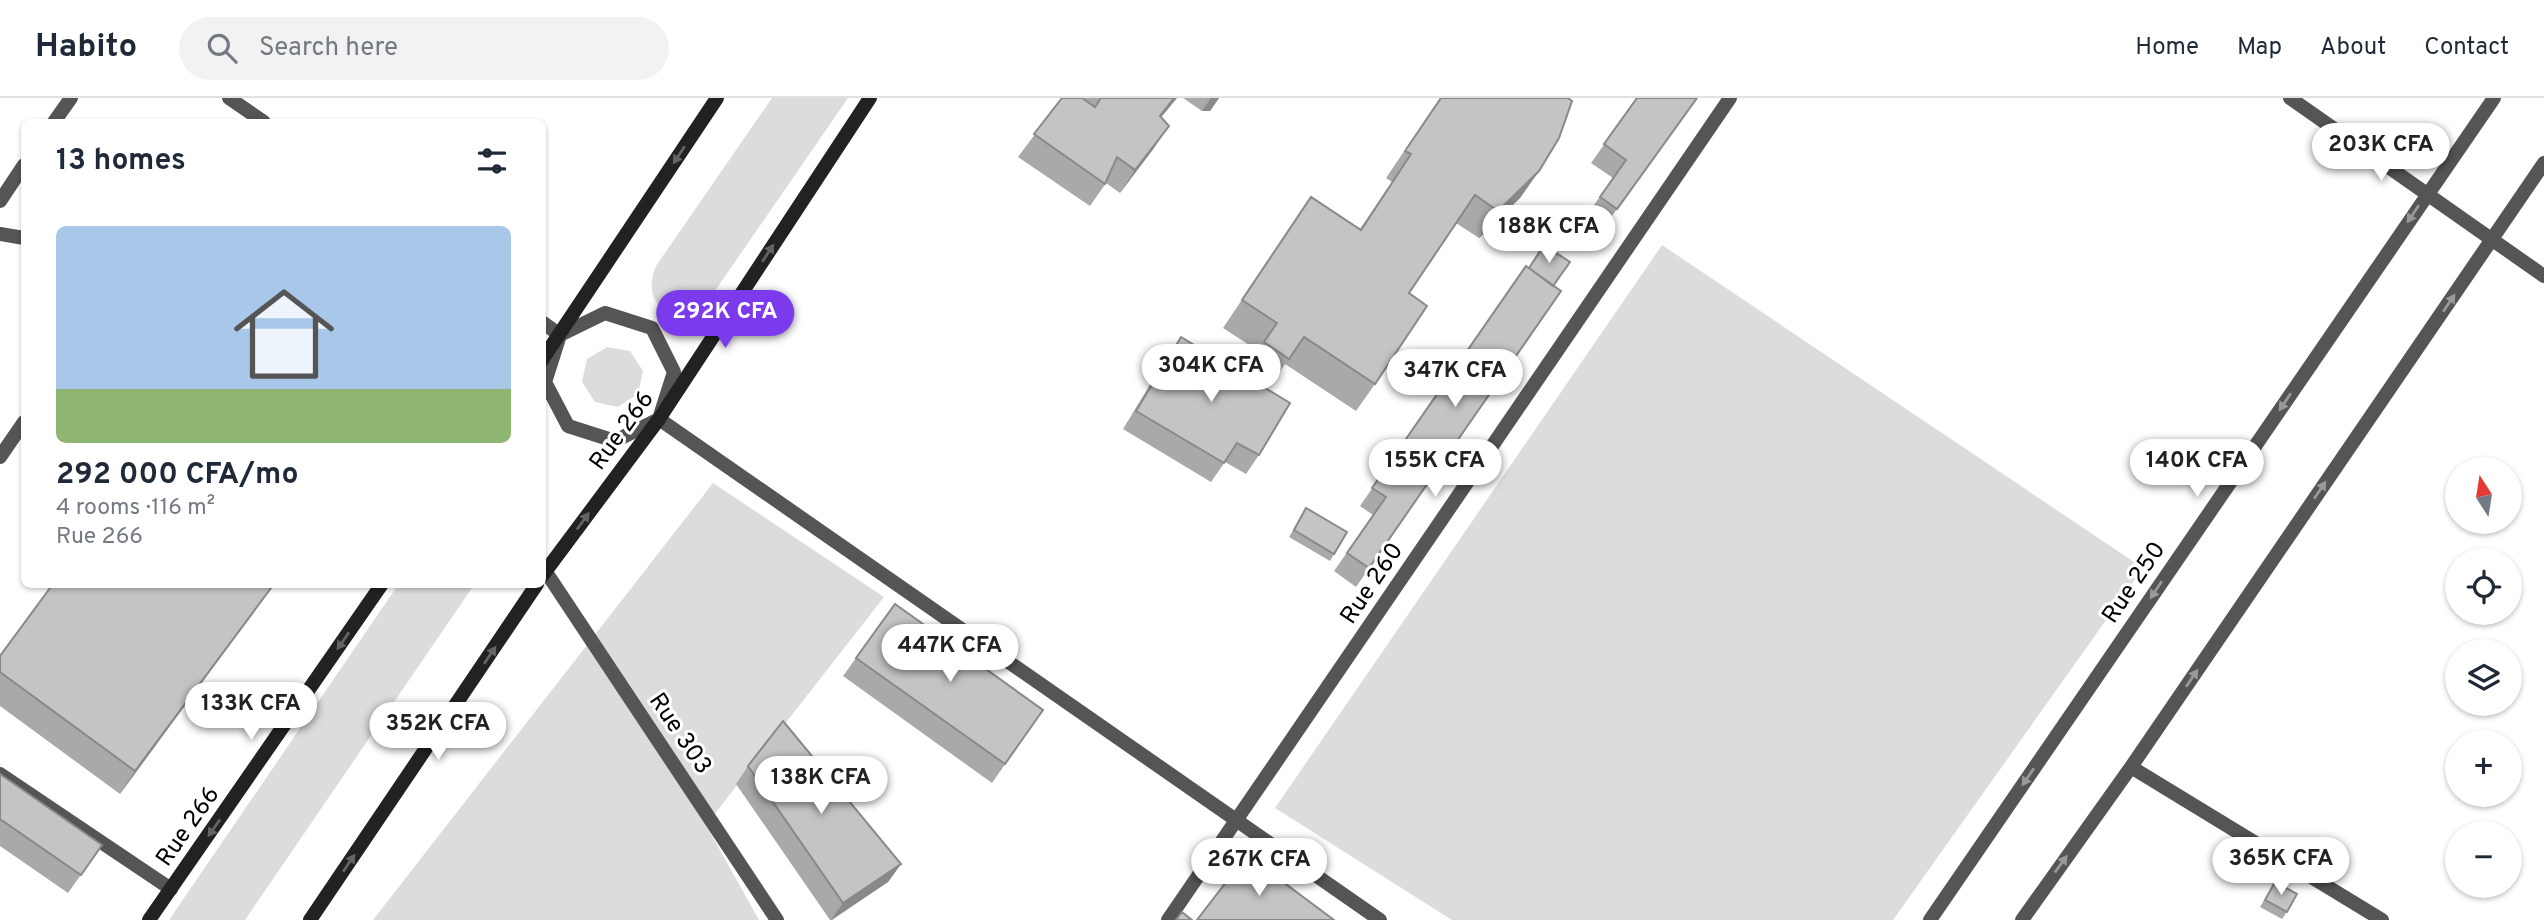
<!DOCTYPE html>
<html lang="en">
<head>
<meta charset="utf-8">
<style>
	:root { --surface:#fff; --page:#f2f2f3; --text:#1f2937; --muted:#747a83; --line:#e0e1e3; --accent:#7c3aed }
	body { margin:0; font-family:Overpass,sans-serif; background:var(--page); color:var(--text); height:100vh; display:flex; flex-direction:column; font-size:26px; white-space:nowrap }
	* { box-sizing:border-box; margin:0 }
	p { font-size:23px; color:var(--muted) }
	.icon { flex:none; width:38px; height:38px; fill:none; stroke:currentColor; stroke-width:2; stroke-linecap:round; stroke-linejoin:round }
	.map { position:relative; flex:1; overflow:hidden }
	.sheet { position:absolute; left:21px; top:21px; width:525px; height:469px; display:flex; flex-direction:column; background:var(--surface); border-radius:10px; box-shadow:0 2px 5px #0004 }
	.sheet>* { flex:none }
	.needle { width:46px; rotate:348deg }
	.tools { position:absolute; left:2445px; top:359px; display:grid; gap:14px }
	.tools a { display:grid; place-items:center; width:77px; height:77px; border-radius:50%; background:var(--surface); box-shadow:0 2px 5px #0004; font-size:35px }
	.price { position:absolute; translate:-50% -60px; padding:0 16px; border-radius:24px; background:#fff; color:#222; font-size:23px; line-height:46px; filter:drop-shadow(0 2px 4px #0008) }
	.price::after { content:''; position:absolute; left:50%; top:42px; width:21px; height:16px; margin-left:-10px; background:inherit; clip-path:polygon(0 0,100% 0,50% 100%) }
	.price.current { background:var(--accent); color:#fff }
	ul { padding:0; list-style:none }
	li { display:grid; align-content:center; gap:14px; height:371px; padding:0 35px }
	li span { display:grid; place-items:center; height:217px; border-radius:10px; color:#555 }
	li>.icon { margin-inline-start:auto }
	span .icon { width:126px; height:126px; fill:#fffc; stroke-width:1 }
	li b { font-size:30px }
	h2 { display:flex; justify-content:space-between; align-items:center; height:84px; padding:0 35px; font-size:30px }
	header { display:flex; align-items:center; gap:42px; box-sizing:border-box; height:98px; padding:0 35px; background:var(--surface); border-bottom:2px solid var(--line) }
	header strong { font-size:33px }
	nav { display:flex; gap:38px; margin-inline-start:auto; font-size:24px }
	.search { width:490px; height:63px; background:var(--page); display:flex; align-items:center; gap:18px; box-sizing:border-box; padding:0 24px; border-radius:38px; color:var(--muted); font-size:26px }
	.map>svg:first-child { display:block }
	.green { fill:#dcdcdc }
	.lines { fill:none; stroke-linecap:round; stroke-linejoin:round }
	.street { stroke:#555; stroke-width:14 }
	.secondary { stroke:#222; stroke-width:14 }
	.wall { fill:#a9a9a9 }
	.shaded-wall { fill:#898989 }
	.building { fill:#c4c4c4; stroke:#898989; stroke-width:2 }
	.oneway { fill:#646464 }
	.oneway2 { fill:#999 }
	.labels { text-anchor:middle; stroke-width:6; stroke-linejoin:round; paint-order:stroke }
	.street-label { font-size:24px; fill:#000; stroke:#fff }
</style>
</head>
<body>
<header>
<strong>Habito</strong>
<div class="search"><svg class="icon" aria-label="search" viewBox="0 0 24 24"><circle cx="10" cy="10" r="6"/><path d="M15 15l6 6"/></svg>Search here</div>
<nav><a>Home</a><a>Map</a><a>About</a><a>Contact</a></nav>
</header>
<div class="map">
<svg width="2544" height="822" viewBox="0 0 2544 822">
	<rect width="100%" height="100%" fill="#fff"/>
	<path class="green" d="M 772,0 L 848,0 L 708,203 C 679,235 638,207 656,168 Z
		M 1662,147 L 2143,470 L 1893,822 L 1452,822 L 1275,710 Z
		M 607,249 L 630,253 L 643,273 L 638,296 L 618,309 L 595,304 L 582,284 L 587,261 Z
		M 713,385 L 884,499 L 706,727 L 759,822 L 373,822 Z
		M 398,487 L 474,487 L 245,822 L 169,822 Z"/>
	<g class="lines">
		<path class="street" d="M 229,0 L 264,24
			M 2290,0 L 2544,178
			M 54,24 L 71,0
			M 0,103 L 24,67
			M 0,136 L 24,140
			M 605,215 L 652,230 L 674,274 L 659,321 L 615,343 L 568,328 L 545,284 L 560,237 Z
			M 542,224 L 560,237
			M 659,321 L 1380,822
			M 0,359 L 24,324
			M 546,474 L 777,822
			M 2131,669 L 2382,822
			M 0,676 L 171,791
			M 1168,822 L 1730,0
			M 1930,822 L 2494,0
			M 2022,822 L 2131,669 L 2544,65"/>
		<path class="secondary" d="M 542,262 L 717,0
			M 542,478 L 659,321 L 870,0
			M 149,822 L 382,486
			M 310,822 L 537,486"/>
	</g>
	<path class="wall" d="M 1062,0 L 1177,0 L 1161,19 L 1154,50 L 1120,95 L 1106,85 L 1090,108 L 1018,59 Z
		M 1183,0 L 1219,0 L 1210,13 L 1202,13 Z
		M 1440,0 L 1568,0 L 1539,73 L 1520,100 L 1479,140 L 1456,125 L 1409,195 L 1375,286 L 1356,313 L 1285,266 L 1270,289 L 1245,272 L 1257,252 L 1223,230 L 1311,99 L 1360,131 L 1392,84 L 1386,80 Z
		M 1637,0 L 1697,0 L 1604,129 L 1587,117 L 1613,80 L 1591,65 Z
		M 1526,168 L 1561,193 L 1356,489 L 1334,473 L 1373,417 L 1360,408 Z
		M 1181,239 L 1259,357 L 1246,376 L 1225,364 L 1211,384 L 1123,331 L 1168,257 Z
		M 1306,410 L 1334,456 L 1330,463 L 1289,439 Z
		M 53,486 L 274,486 L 120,696 L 0,608 L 0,558 Z
		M 856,560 L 1043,612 L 992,685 L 843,578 Z
		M 748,668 L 901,766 L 888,784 L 832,822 L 830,822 L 736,686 Z
		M 0,676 L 102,747 L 68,795 L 0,748 Z
		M 2275,784 L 2287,814 L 2282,821 L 2260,809 Z"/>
	<path class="shaded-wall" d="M 1174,0 L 1177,0 L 1144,40 L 1160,18 Z
		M 1211,0 L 1219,0 L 1210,13 L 1202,13 Z
		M 1169,28 L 1154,50 L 1120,95 L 1135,72 Z
		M 1539,73 L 1520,100 L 1479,140 L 1498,113 Z
		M 274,486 L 120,696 L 135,673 Z
		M 901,766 L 888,784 L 831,822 L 843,805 Z"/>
	<path class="building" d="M 1062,0 L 1082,0 L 1095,9 L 1101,0 L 1174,0 L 1160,18 L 1169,28 L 1135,72 L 1117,59 L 1105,86 L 1034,36 Z
		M 1441,0 L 1568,0 L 1572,3 L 1559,40 L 1539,73 L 1498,113 L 1475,97 L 1409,195 L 1427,208 L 1375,286 L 1304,239 L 1289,261 L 1264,244 L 1277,225 L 1242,202 L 1311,99 L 1361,132 L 1411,56 L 1405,53 Z
		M 1637,0 L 1697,0 L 1617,111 L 1600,99 L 1626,62 L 1604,46 Z
		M 1544,147 L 1570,164 L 1553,188 L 1529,170 Z
		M 1526,168 L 1561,193 L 1369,470 L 1347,455 L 1386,399 L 1372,390 Z
		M 1181,239 L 1290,305 L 1259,357 L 1237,345 L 1224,365 L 1136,313 Z
		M 1306,410 L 1347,434 L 1334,456 L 1294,432 Z
		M 53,486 L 274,486 L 135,673 L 0,574 L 0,558 Z
		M 895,506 L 1043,612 L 1005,666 L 856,560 Z
		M 783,623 L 901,766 L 843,805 L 748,668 Z
		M 0,676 L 102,747 L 81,777 L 0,721 Z
		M 1247,757 L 1334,822 L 1197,822 Z
		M 2275,784 L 2297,796 L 2287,814 L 2265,802 Z
		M 1182,814 L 1192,822 L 1176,822 Z"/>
	<defs><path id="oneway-solid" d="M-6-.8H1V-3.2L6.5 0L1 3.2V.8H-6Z" transform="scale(1.75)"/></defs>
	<g class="oneway">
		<use href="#oneway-solid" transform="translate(679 57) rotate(123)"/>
		<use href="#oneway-solid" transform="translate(768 155) rotate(-57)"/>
		<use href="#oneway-solid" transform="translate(583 423) rotate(-54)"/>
		<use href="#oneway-solid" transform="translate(343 543) rotate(125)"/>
		<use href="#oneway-solid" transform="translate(490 557) rotate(-56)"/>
		<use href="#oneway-solid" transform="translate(214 730) rotate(125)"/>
		<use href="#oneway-solid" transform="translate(349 765) rotate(-56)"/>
	</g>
	<g class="oneway2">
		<use href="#oneway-solid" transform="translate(2413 116) rotate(124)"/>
		<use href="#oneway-solid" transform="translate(2449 205) rotate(-56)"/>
		<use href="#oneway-solid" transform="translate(2285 304) rotate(124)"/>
		<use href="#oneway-solid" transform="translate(2320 392) rotate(-56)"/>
		<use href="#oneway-solid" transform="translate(2156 492) rotate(124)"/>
		<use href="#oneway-solid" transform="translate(2192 580) rotate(-56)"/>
		<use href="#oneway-solid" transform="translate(2028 679) rotate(124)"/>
		<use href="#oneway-solid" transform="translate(2061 766) rotate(-54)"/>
	</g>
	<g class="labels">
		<g class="street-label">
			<text transform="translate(621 332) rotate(-54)" y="8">Rue 266</text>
			<text transform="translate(2133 484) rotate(-56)" y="8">Rue 250</text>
			<text transform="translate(1371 485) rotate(-56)" y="8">Rue 260</text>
			<text transform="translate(681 635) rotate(56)" y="8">Rue 303</text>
			<text transform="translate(187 728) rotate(-55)" y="8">Rue 266</text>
		</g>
	</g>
</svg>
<div class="tools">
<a><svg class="needle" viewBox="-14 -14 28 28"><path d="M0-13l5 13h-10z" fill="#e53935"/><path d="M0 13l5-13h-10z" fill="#747a83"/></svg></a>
<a><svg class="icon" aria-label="locate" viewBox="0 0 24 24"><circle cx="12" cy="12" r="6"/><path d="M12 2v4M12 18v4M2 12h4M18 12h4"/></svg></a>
<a><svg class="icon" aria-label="layers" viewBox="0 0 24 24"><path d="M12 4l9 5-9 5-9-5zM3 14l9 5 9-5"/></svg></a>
<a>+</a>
<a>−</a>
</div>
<b class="price" style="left:2381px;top:85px">203K CFA</b>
<b class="price" style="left:1549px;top:167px">188K CFA</b>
<b class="price current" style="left:725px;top:252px">292K CFA</b>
<b class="price" style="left:1211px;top:306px">304K CFA</b>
<b class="price" style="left:1455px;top:311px">347K CFA</b>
<b class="price" style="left:1435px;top:401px">155K CFA</b>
<b class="price" style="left:2197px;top:401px">140K CFA</b>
<b class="price" style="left:950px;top:586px">447K CFA</b>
<b class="price" style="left:251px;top:644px">133K CFA</b>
<b class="price" style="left:438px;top:664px">352K CFA</b>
<b class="price" style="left:821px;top:718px">138K CFA</b>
<b class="price" style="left:2281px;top:799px">365K CFA</b>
<b class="price" style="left:1259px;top:800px">267K CFA</b>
<section class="sheet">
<h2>13 homes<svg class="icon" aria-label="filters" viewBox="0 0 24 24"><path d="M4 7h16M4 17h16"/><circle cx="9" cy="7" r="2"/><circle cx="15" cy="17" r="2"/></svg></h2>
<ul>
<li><span style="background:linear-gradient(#a9c7e8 75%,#8fb573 0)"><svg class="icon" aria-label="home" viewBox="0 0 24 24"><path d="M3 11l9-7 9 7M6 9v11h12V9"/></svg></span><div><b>292 000 CFA/mo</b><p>4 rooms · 116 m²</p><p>Rue 266</p></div></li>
</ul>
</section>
</div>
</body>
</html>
